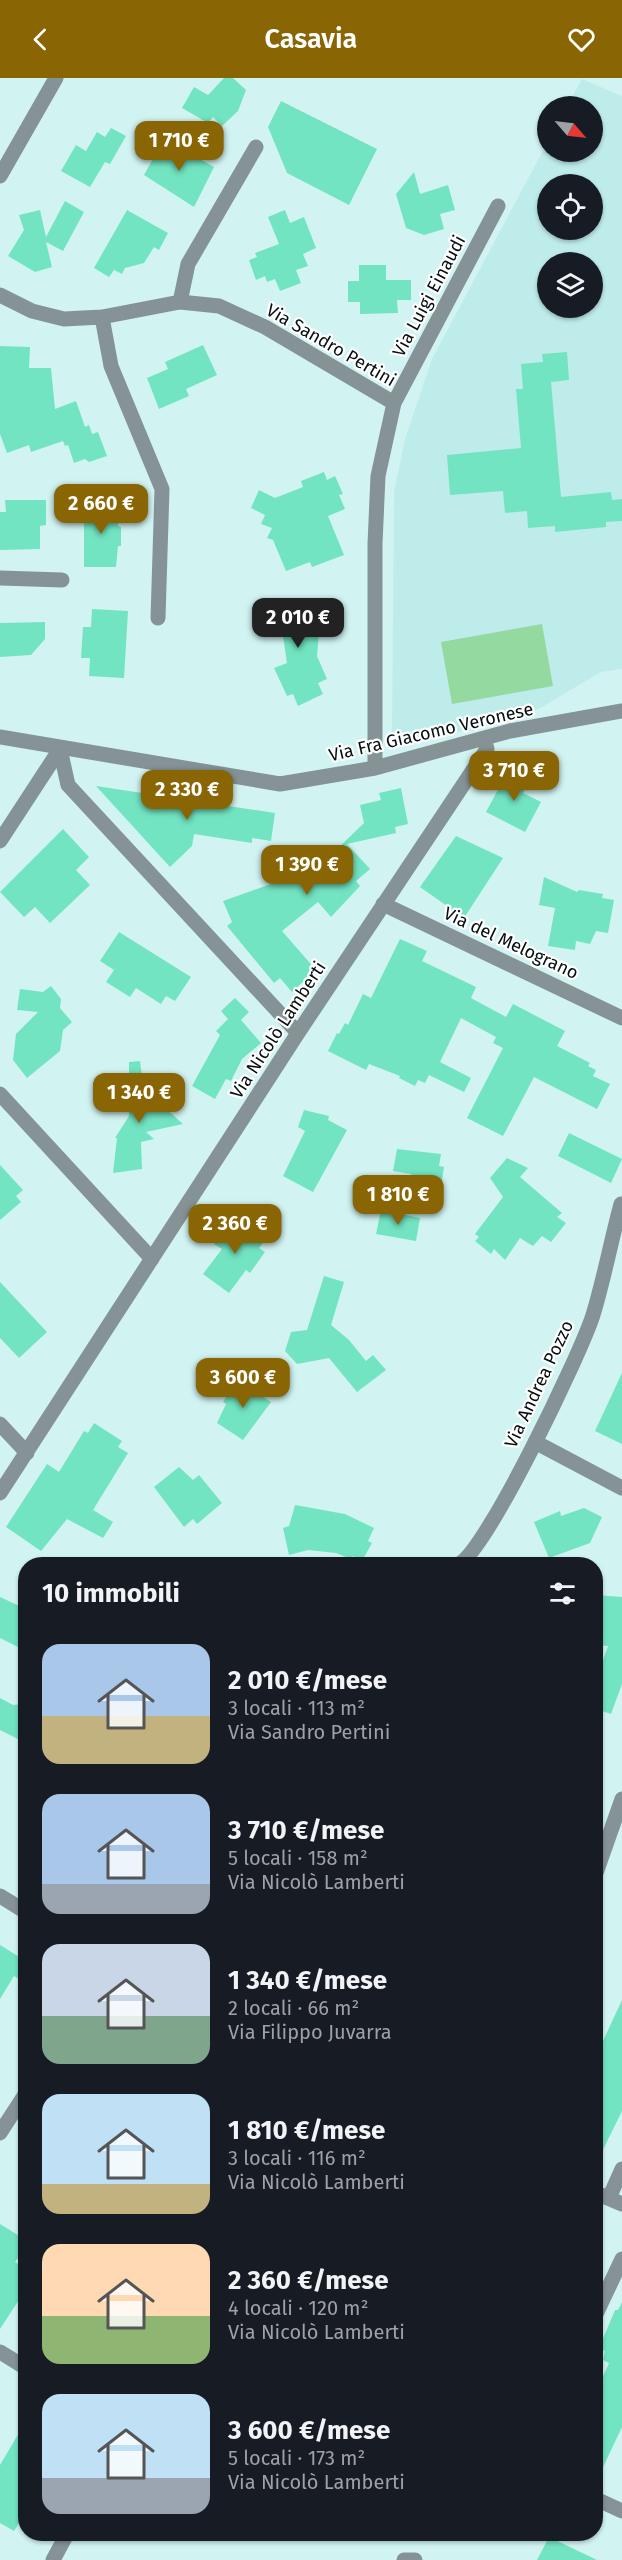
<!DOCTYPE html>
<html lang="it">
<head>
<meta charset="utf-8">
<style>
	:root { --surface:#171b24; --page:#20242c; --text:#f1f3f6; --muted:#9ea1a6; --accent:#8a6503 }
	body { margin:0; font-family:"Fira Sans",sans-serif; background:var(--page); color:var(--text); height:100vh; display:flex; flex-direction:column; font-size:22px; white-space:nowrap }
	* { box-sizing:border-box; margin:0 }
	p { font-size:20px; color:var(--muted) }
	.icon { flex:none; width:33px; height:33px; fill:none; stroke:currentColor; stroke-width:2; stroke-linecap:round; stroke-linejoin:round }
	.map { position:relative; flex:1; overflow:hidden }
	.details { position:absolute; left:18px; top:1479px; width:585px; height:984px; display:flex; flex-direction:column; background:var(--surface); border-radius:24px; box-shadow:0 2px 4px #0004 }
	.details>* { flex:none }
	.needle { width:39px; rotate:118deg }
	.tools { position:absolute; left:537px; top:18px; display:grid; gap:12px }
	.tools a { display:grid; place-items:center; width:66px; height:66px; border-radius:50%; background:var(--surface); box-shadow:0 2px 4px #0004; font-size:30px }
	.price { position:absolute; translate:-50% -51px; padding:0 14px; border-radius:12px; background:var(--accent); color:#fff; font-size:20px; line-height:39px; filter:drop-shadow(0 2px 3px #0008) }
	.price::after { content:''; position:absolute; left:50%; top:36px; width:18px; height:14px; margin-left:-9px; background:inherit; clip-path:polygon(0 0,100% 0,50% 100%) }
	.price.current { background:#222; color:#fff }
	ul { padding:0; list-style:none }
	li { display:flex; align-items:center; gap:18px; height:150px; padding:0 24px }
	li span { display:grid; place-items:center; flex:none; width:168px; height:120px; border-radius:18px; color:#555 }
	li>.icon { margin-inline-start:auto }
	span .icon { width:72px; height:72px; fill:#fffc; stroke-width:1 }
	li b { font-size:26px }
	h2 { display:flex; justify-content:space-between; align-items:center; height:72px; padding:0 24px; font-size:26px }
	header { display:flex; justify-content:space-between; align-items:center; height:78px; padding:0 24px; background:var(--accent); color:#fff; font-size:27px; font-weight:600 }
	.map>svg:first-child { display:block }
	.built { fill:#beecea; fill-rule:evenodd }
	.green { fill:#93d9a0 }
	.building { fill:#72e4c2 }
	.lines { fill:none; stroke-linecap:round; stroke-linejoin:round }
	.minor { stroke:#859397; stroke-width:15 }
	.labels { text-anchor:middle; stroke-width:4.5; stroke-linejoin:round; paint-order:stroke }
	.street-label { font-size:18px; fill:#040f0e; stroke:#fff }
</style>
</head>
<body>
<header><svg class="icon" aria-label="back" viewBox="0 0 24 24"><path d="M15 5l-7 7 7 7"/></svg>Casavia<svg class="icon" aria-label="heart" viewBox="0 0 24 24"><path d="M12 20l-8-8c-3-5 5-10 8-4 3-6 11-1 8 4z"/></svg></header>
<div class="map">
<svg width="622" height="2482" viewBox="0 0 622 2482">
	<rect width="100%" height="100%" fill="#d1f4f3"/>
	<path class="built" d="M 582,1 L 622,18 L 622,591 L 601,594 L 542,629 L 506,644 L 404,665 L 397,662 L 392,655 L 394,414 L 405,361 L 432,281 L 547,65 L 548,74 L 592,74 L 592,28 L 567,28 ZM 548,106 L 592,106 L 592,152 L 548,152 ZM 548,184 L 592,184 L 592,230 L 548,230 Z"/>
	<path class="green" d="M 542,546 L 553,608 L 452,626 L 441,564 Z"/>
	<path class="building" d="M 224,0 L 233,0 L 246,12 L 238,33 L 222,48 L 213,39 L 208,45 L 182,30 L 194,9 L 208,17 Z
		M 281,23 L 377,71 L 349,127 L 287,95 L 268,49 Z
		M 111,50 L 126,58 L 110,86 L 105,84 L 90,109 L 61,93 L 76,67 L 86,73 L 97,54 L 105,59 Z
		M 164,61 L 214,89 L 194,129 L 144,97 Z
		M 414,94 L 420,116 L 448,107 L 455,132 L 440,136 L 444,151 L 424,157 L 406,150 L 396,116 Z
		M 65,123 L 84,134 L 63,173 L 46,164 L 52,189 L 35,194 L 8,178 L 24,152 L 19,137 L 40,132 L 46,159 Z
		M 127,132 L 168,155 L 159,172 L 154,169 L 144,185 L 125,190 L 122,196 L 114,192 L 109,199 L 94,190 Z
		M 285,132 L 290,145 L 304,139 L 316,170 L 303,176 L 308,188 L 296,192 L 301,205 L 280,213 L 275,201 L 267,204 L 265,198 L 256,202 L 249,182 L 257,179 L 255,175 L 279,166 L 268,139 Z
		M 359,187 L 386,187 L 386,202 L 411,202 L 411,222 L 397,222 L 398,235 L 360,236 L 360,224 L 348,224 L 348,203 L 359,203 Z
		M 203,267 L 217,297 L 186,311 L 189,318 L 159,331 L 147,300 L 168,291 L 165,284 Z
		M 0,268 L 30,269 L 29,290 L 51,290 L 55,331 L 76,323 L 85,349 L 89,347 L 92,356 L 98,354 L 107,378 L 89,384 L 85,381 L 74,385 L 68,367 L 65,368 L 63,363 L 31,374 L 29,367 L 7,375 L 0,356 Z
		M 567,274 L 569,302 L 551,304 L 561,419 L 611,414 L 612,422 L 622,421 L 622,443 L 606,444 L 606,449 L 555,454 L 555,448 L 528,450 L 527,433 L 505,435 L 503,413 L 450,417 L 447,377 L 521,370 L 516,311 L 523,311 L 521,286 L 543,284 L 542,276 Z
		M 324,394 L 327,402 L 335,398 L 343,416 L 339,417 L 345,431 L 328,438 L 344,477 L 312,489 L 310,484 L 286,493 L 273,462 L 267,460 L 272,450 L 261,446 L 265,437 L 251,430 L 259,412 L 275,420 L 303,409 L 301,403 Z
		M 5,422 L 46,422 L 46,447 L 40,448 L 40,471 L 0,472 L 0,434 L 6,434 Z
		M 84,426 L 117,426 L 118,448 L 121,449 L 121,468 L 118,468 L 116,489 L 84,489 Z
		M 269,524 L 321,530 L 317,578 L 327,601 L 318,605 L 323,616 L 298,628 L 293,616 L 287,618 L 274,590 L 287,585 L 283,558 L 266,556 Z
		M 92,531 L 128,533 L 124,600 L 89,598 L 90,580 L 81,580 L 83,549 L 91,549 Z
		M 45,544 L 45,561 L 31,577 L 0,579 L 0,545 Z
		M 509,691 L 530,703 L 523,715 L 541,724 L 525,754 L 486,734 Z
		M 96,708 L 275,735 L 271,763 L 252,760 L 252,765 L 194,756 L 192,768 L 170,789 Z
		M 401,710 L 408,746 L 395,749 L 396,755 L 347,766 L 370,791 L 356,803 L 360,808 L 331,839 L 318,824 L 282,853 L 316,892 L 292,914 L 280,900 L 274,905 L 227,848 L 232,844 L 223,823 L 282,802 L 292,787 L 306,801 L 364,745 L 360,727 L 381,722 L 379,715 Z
		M 63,751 L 89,779 L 76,792 L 90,807 L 50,845 L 35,829 L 24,839 L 0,814 Z
		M 456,758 L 503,780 L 464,840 L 420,809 Z
		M 544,799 L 577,814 L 579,812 L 603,816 L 602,820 L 614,822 L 608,855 L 596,853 L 590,866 L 576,863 L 575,872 L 548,868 L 555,830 L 539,827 Z
		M 119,854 L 191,899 L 175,923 L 166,918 L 161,926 L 136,910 L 130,919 L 106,904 L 114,892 L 100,883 Z
		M 400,861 L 427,873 L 422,883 L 476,909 L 471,920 L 506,939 L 513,926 L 565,953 L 557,968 L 590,985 L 588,988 L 596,992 L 593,998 L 610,1006 L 597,1031 L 534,999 L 503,1058 L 467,1040 L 503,970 L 493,965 L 496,959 L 461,940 L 440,984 L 471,1000 L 464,1014 L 429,997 L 425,1005 L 418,1002 L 415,1008 L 399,1000 L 400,998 L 369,986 L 366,992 L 328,973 L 337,955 L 339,956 L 345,945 L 348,947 L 363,916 L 371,920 Z
		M 51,908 L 61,921 L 60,930 L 72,944 L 63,952 L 60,973 L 27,1000 L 13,982 L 16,956 L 38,934 L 17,932 L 20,911 L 43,914 Z
		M 235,920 L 249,934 L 241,942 L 261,965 L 242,981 L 231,1003 L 226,1001 L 215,1021 L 192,1008 L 220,957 L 216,953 L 228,941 L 221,933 Z
		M 140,983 L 146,1029 L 163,1028 L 183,1046 L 146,1054 L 154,1061 L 141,1064 L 142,1091 L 113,1095 L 117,1060 L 115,1060 L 129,1038 L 129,984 Z
		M 304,1032 L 329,1038 L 328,1042 L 347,1052 L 313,1114 L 283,1098 L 305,1053 L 298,1049 Z
		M 569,1055 L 622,1081 L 611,1105 L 558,1078 Z
		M 397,1071 L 441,1076 L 439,1088 L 444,1089 L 437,1133 L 408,1128 L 413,1101 L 411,1096 L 393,1093 Z
		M 507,1080 L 528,1090 L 520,1099 L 562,1135 L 557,1139 L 566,1145 L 551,1164 L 542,1158 L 533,1168 L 520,1160 L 505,1182 L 494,1171 L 491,1176 L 475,1163 L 479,1159 L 475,1156 L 503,1119 L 490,1100 Z
		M 0,1087 L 23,1112 L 16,1118 L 21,1124 L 0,1142 Z
		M 381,1132 L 420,1140 L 416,1163 L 376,1156 Z
		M 233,1139 L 265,1162 L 259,1170 L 265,1174 L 250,1195 L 246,1192 L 229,1215 L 203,1196 L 222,1171 L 214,1166 L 222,1154 L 222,1148 Z
		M 324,1198 L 344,1204 L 331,1247 L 349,1262 L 366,1283 L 373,1277 L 386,1292 L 357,1314 L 329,1280 L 297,1286 L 285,1273 L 291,1254 L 307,1252 Z
		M 0,1204 L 47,1254 L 19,1280 L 0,1260 Z
		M 622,1295 L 622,1366 L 595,1353 Z
		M 239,1299 L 264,1316 L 262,1318 L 271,1324 L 243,1362 L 217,1345 L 226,1326 L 223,1324 Z
		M 94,1345 L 122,1363 L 118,1369 L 128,1375 L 93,1432 L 113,1444 L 103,1460 L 67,1441 L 41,1473 L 6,1449 L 47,1386 L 59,1394 L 84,1353 L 88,1355 Z
		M 179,1389 L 193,1402 L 199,1397 L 222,1425 L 197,1446 L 193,1441 L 184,1449 L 154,1409 Z
		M 295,1427 L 345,1436 L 374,1450 L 368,1463 L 372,1465 L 362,1483 L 353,1478 L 351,1481 L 336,1475 L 308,1472 L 289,1477 L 283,1450 L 289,1448 Z
		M 584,1430 L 602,1439 L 590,1465 L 549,1480 L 534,1444 L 560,1433 L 561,1438 Z
		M 596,1517 L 622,1519 L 622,1606 L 611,1636 L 596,1631 L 596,1602 L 608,1568 L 596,1567 Z
		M 0,1519 L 26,1531 L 26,1573 L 0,1560 Z
		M 0,1620 L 13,1627 L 22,1626 L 26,1636 L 26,1665 L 0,1652 Z
		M 0,1867 L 26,1883 L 26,1905 L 14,1898 L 0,1921 Z
		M 622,1922 L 622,2033 L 596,2086 L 596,1978 Z
		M 0,2146 L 26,2162 L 26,2168 L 15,2184 L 26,2191 L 26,2211 L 0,2251 Z
		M 622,2224 L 622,2349 L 596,2404 L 596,2314 L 609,2285 L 603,2282 L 605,2273 L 599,2270 L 615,2232 L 618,2232 Z
		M 26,2343 L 26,2434 L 14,2453 L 0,2445 L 0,2387 Z
		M 549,2459 L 597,2482 L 537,2482 Z"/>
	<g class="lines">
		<path class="minor" d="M 0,98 L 56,0
			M 0,217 L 32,233 L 64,241 L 102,239 L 180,224 L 219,228 L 265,249 L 394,325
			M 180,224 L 188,186 L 256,69
			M 102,239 L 111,288 L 162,411 L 158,540
			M 0,500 L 62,502
			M 0,659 L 280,706 L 375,690 L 510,653 L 622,633
			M 60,671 L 68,707 L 298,955
			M 375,690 L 375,466 L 378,398 L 394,325 L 498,128
			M 0,763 L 60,671
			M 383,826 L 622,940
			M 0,1016 L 152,1181
			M 0,1346 L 27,1375
			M 535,1364 L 622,1410
			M 0,1415 L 298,955 L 487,671 L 484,661
			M 459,1486 C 487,1472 581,1275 593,1237 C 604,1201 611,1163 621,1126
			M 596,1795 L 622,1721
			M 0,1818 L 26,1834
			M 0,2055 L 26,2015
			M 596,2115 L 622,2126
			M 609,2120 L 622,2091
			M 596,2236 L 622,2181
			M 0,2274 L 26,2290
			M 596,2421 L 622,2433
			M 53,2482 L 67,2456
			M 404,2482 L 415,2482"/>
	</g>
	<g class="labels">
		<g class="street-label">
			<text transform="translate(429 218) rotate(-62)" y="6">Via Luigi Einaudi</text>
			<text transform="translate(331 267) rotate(30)" y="6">Via Sandro Pertini</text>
			<text transform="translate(431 654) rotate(-13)" y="6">Via Fra Giacomo Veronese</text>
			<text transform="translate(511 865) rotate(25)" y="6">Via del Melograno</text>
			<text transform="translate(278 952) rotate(-57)" y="6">Via Nicolò Lamberti</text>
			<text transform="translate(539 1306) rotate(-65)" y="6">Via Andrea Pozzo</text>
		</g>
	</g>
</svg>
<div class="tools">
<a><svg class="needle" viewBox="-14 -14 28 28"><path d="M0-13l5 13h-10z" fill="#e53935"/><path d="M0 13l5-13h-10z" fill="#9ea1a6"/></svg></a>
<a><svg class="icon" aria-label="locate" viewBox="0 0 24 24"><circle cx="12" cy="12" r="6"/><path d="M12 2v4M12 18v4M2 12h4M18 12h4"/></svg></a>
<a><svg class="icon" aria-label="layers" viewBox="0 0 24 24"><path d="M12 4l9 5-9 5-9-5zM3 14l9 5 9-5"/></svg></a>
</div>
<b class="price" style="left:179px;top:94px">1 710 €</b>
<b class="price" style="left:101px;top:457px">2 660 €</b>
<b class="price current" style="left:298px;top:571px">2 010 €</b>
<b class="price" style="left:514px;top:724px">3 710 €</b>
<b class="price" style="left:187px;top:743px">2 330 €</b>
<b class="price" style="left:307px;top:818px">1 390 €</b>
<b class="price" style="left:139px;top:1046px">1 340 €</b>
<b class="price" style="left:398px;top:1148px">1 810 €</b>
<b class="price" style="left:235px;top:1177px">2 360 €</b>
<b class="price" style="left:243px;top:1331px">3 600 €</b>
<section class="details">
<h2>10 immobili<svg class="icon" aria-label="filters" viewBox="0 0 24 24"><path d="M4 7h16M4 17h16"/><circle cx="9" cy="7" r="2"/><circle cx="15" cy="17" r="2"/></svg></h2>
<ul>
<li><span style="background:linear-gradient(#a9c7e8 60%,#c2b280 0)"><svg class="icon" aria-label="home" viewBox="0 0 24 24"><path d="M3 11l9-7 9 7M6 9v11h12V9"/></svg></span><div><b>2 010 €/mese</b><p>3 locali · 113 m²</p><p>Via Sandro Pertini</p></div></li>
<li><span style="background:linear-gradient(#a9c7e8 75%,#9aa5b1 0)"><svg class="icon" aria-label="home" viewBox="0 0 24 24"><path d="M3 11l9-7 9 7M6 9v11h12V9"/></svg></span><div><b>3 710 €/mese</b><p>5 locali · 158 m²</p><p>Via Nicolò Lamberti</p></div></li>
<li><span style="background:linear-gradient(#c9d6e8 60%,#7fa58c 0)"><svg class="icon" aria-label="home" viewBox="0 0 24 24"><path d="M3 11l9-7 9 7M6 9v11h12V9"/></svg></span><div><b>1 340 €/mese</b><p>2 locali · 66 m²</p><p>Via Filippo Juvarra</p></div></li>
<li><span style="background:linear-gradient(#bfe0f5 75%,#c2b280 0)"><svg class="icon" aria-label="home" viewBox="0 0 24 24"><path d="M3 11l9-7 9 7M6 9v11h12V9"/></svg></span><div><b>1 810 €/mese</b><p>3 locali · 116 m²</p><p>Via Nicolò Lamberti</p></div></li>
<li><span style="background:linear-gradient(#ffd9b3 60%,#8fb573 0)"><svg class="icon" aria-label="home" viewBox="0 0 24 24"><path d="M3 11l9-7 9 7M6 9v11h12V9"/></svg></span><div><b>2 360 €/mese</b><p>4 locali · 120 m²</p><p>Via Nicolò Lamberti</p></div></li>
<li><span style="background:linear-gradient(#bfe0f5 70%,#9aa5b1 0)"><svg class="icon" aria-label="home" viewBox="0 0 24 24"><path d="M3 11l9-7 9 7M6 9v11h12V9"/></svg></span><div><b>3 600 €/mese</b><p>5 locali · 173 m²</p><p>Via Nicolò Lamberti</p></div></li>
</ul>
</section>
</div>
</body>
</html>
